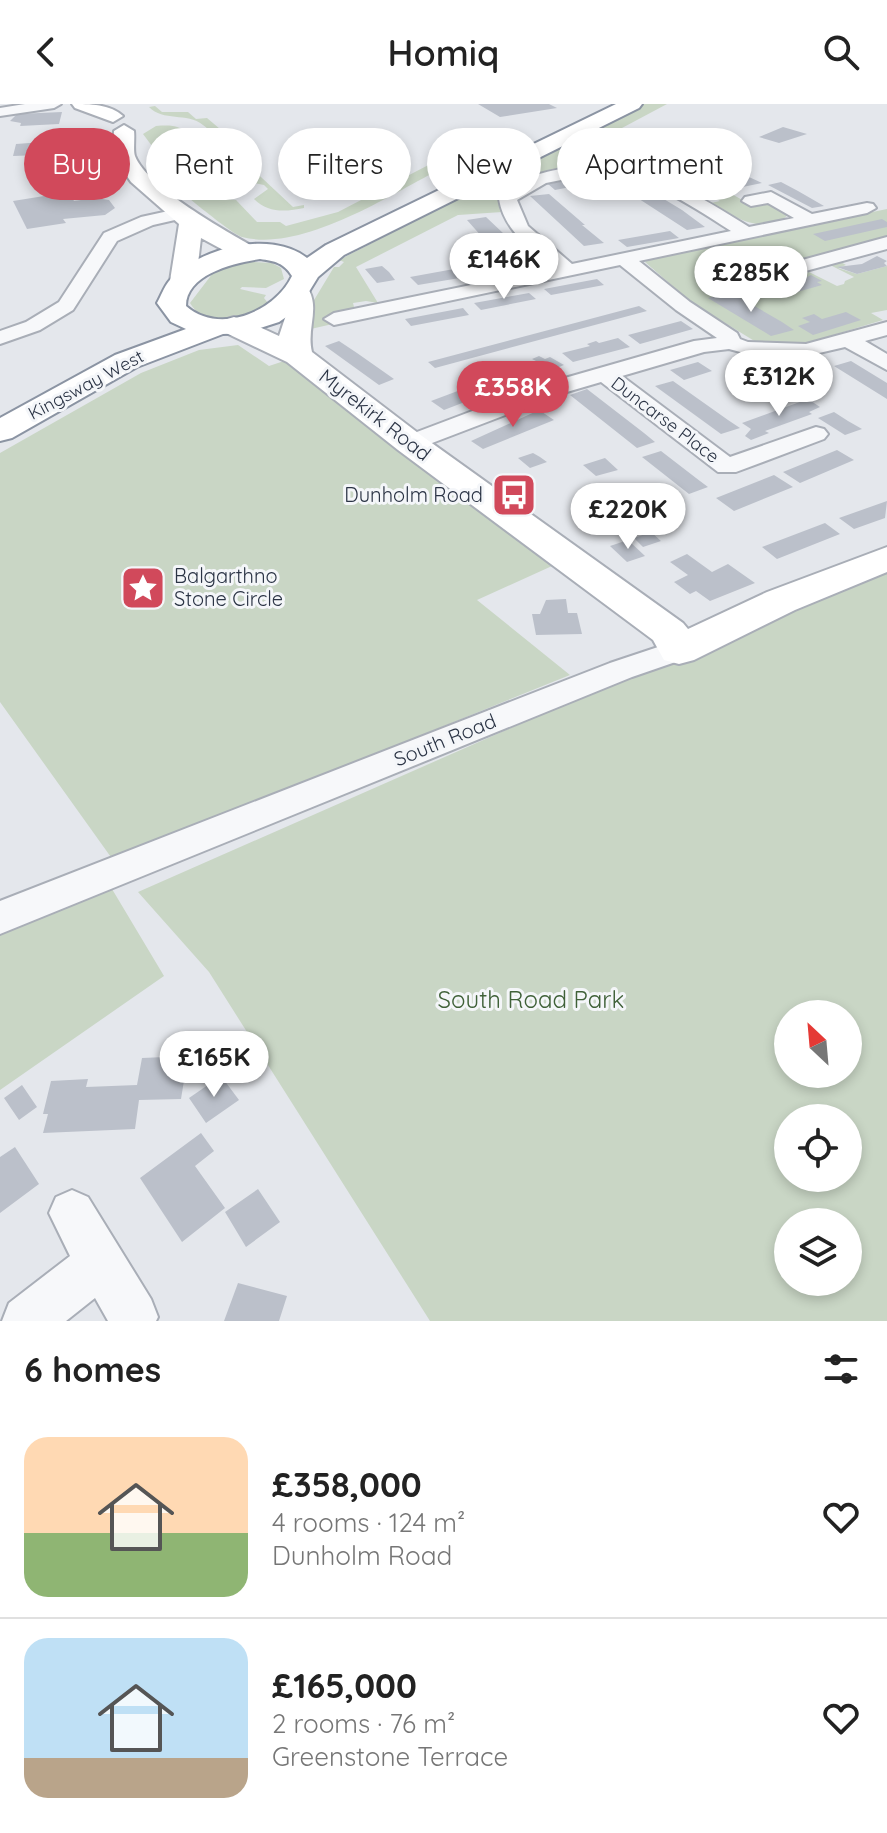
<!DOCTYPE html>
<html lang="en">
<head>
<meta charset="utf-8">
<style>
	:root { --surface:#fff; --page:#f6f6f6; --text:#222; --muted:#767676; --line:#e0e0e0; --accent:#d1495b }
	body { margin:0; font-family:Quicksand,sans-serif; background:var(--page); color:var(--text); height:100vh; display:flex; flex-direction:column; font-size:30px; white-space:nowrap }
	* { box-sizing:border-box; margin:0 }
	p { font-size:26px; color:var(--muted) }
	.icon { flex:none; width:44px; height:44px; fill:none; stroke:currentColor; stroke-width:2; stroke-linecap:round; stroke-linejoin:round }
	.map { position:relative; height:1217px; overflow:hidden }
	.side { display:flex; flex-direction:column; background:var(--surface); flex:1 }
	.side>* { flex:none }
	.guide { position:absolute; left:24px; top:24px; width:840px; height:72px; display:flex; gap:16px }
	.needle { width:52px; rotate:334deg }
	.controls { position:absolute; left:774px; top:896px; display:grid; gap:16px }
	.controls a { display:grid; place-items:center; width:88px; height:88px; border-radius:50%; background:var(--surface); box-shadow:0 4px 12px #0003; font-size:40px }
	.price { position:absolute; translate:-50% -68px; padding:0 18px; border-radius:28px; background:#fff; color:#222; font-size:26px; line-height:52px; filter:drop-shadow(0 2px 4px #0008) }
	.price::after { content:''; position:absolute; left:50%; top:48px; width:24px; height:18px; margin-left:-12px; background:inherit; clip-path:polygon(0 0,100% 0,50% 100%) }
	.price.selected { background:var(--accent); color:#fff }
	ul { padding:0; list-style:none }
	li { display:flex; align-items:center; gap:24px; height:200px; padding:0 24px }
	li+li { border-top:2px solid var(--line) }
	li span { display:grid; place-items:center; flex:none; width:224px; height:160px; border-radius:24px; color:#555 }
	li>.icon { margin-inline-start:auto }
	span .icon { width:96px; height:96px; fill:#fffc; stroke-width:1 }
	li b { font-size:34px }
	h2 { display:flex; justify-content:space-between; align-items:center; height:96px; padding:0 24px; font-size:34px }
	.chip { padding:0 28px; border-radius:36px; background:var(--surface); box-shadow:0 4px 12px #0003; font-size:28px; line-height:72px }
	.chip.selected { background:var(--accent); color:#fff }
	header { display:flex; justify-content:space-between; align-items:center; height:104px; padding:0 24px; background:var(--surface); font-size:36px; font-weight:600 }
	.map>svg:first-child { display:block }
	.green { fill:#c9d6c5; fill-rule:evenodd }
	.building { fill:#bbc0ca }
	.lines { fill:none; stroke-linecap:round; stroke-linejoin:round }
	.street-casing { stroke:#a9aeb7; stroke-width:4 }
	.secondary-casing { stroke:#a9aeb7; stroke-width:4 }
	.highway-casing { stroke:#8b94a3; stroke-width:4 }
	.street { fill:#f7f8fa; fill-rule:evenodd }
	.secondary { fill:#fff; fill-rule:evenodd }
	.highway { fill:#fff; fill-rule:evenodd }
	.labels { text-anchor:middle; stroke-width:6; stroke-linejoin:round; paint-order:stroke }
	.far-street-label { font-size:18px; fill:#2b3445; stroke:#f4f6f9 }
	.street-label { font-size:20px; fill:#2b3445; stroke:#f4f6f9 }
	.poi-label { font-size:20px; fill:#2b3445; stroke:#f4f6f9; text-anchor:end }
	.near-park-label { font-size:24px; fill:#3f6138; stroke:#f4f6f9 }
</style>
</head>
<body>
<header><svg class="icon" aria-label="back" viewBox="0 0 24 24"><path d="M15 5l-7 7 7 7"/></svg>Homiq<svg class="icon" aria-label="search" viewBox="0 0 24 24"><circle cx="10" cy="10" r="6"/><path d="M15 15l6 6"/></svg></header>
<div class="map">
<svg width="887" height="1217" viewBox="0 0 887 1217">
	<rect width="100%" height="100%" fill="#e4e7ec"/>
	<path class="green" d="M 641,0 L 667,0 L 622,24 L 589,51 L 600,58 L 612,56 L 617,59 L 614,61 C 577,63 523,63 500,97 L 502,108 L 458,111 L 356,163 L 378,199 L 366,197 L 353,199 L 354,203 L 337,219 L 302,227 L 302,216 L 334,163 L 339,163 L 344,158 L 339,156 Z
		M 155,2 L 162,8 L 188,8 L 196,15 L 207,14 L 220,25 L 212,27 L 293,103 L 304,101 L 304,104 C 285,108 268,109 254,95 L 268,85 L 264,81 L 239,76 C 229,60 219,32 203,21 C 187,8 163,18 149,3 Z
		M 156,22 C 172,21 182,21 192,35 L 186,38 L 181,32 L 171,33 L 173,38 L 157,41 L 175,74 L 217,74 L 204,81 L 216,94 L 236,96 L 257,118 L 280,118 L 286,122 L 338,108 L 440,55 L 448,61 C 393,89 303,149 242,133 C 230,129 177,84 163,73 L 162,71 L 168,69 L 161,68 L 161,54 L 143,30 Z
		M 703,74 L 746,98 L 777,99 L 789,110 C 766,133 733,113 711,99 L 720,97 L 691,80 L 681,81 L 675,78 Z
		M 887,105 L 887,136 L 799,158 L 776,148 L 766,151 L 780,162 L 760,170 L 769,175 L 781,172 L 795,179 L 805,176 L 797,171 L 809,168 L 837,182 L 844,180 L 845,177 L 854,173 L 828,160 L 839,157 L 846,161 L 838,164 L 857,170 L 887,162 L 887,206 L 871,209 L 883,216 L 807,239 L 756,238 L 691,198 L 645,158 L 651,154 Z
		M 240,157 L 272,159 L 281,164 L 284,175 L 266,184 L 242,183 L 240,185 L 266,191 L 264,194 L 268,199 C 250,216 204,225 190,199 L 216,165 Z
		M 238,241 L 269,262 L 284,257 L 552,462 L 477,496 L 570,571 L 113,756 L 0,598 L 0,349 L 141,269 L 199,246 Z
		M 887,454 L 887,1217 L 430,1217 L 209,868 L 138,788 L 522,619 L 621,566 ZM 788,910 L 848,910 L 848,970 L 788,970 ZM 788,1014 L 848,1014 L 848,1074 L 788,1074 ZM 788,1118 L 848,1118 L 848,1178 L 788,1178 Z
		M 109,780 L 164,872 L 0,986 L 0,826 Z"/>
	<path class="building" d="M 478,0 L 549,0 L 557,4 L 500,13 Z
		M 62,8 L 59,20 L 20,22 L 21,19 L 10,17 L 17,10 Z
		M 783,23 L 807,30 L 779,39 L 759,33 Z
		M 631,36 L 676,61 L 681,60 L 703,74 L 685,76 L 614,38 Z
		M 43,38 L 40,51 L 13,52 L 16,40 Z
		M 196,48 L 201,56 L 172,60 L 168,51 Z
		M 594,72 L 601,77 L 555,86 L 548,80 Z
		M 749,73 L 762,79 L 728,86 L 716,80 Z
		M 634,77 L 682,106 L 705,123 L 687,126 L 616,80 Z
		M 781,78 L 798,87 L 824,102 L 812,104 L 768,81 Z
		M 69,88 L 74,97 L 95,94 L 109,96 L 115,104 L 105,111 L 63,115 L 66,119 L 27,125 L 13,97 Z
		M 549,90 L 585,121 L 582,121 L 604,139 L 584,142 L 530,92 Z
		M 486,113 L 504,130 L 521,148 L 499,152 L 467,116 Z
		M 882,115 L 887,118 L 887,123 L 825,137 L 813,130 Z
		M 670,127 L 679,134 L 627,143 L 618,136 Z
		M 877,152 L 887,157 L 884,159 L 887,162 L 857,170 L 837,163 L 862,160 Z
		M 498,157 L 507,166 L 418,181 L 410,173 Z
		M 382,162 L 389,168 L 395,176 L 377,179 L 365,165 Z
		M 811,171 L 822,177 L 817,178 L 822,181 L 790,190 L 769,183 L 795,179 Z
		M 597,175 L 604,181 L 551,191 L 544,185 Z
		M 730,188 L 782,218 L 794,226 L 771,232 L 708,194 Z
		M 529,189 L 536,195 L 481,206 L 474,199 Z
		M 639,202 L 647,207 L 435,264 L 428,258 Z
		M 463,204 L 469,211 L 411,222 L 405,215 Z
		M 846,208 L 861,216 L 813,231 L 798,222 L 810,218 L 802,214 L 814,210 L 822,215 Z
		M 681,217 L 693,225 L 640,240 L 628,231 Z
		M 618,234 L 630,243 L 573,258 L 562,249 L 590,242 L 587,240 L 596,237 L 599,239 Z
		M 339,237 L 357,249 L 394,275 L 379,281 L 325,242 Z
		M 539,252 L 545,255 L 550,253 L 564,261 L 512,282 L 498,273 L 538,258 L 532,255 Z
		M 809,256 L 825,265 L 797,274 L 781,265 Z
		M 753,257 L 768,266 L 740,275 L 726,266 Z
		M 851,257 L 887,279 L 887,295 L 834,262 Z
		M 698,258 L 712,267 L 684,276 L 670,266 Z
		M 487,276 L 501,284 L 444,306 L 431,297 Z
		M 673,277 L 728,316 L 740,324 L 721,330 L 655,282 Z
		M 587,285 L 644,329 L 655,338 L 637,344 L 570,291 Z
		M 808,295 L 820,303 L 809,308 L 812,310 L 765,327 L 769,329 L 751,336 L 745,332 L 751,325 L 742,319 Z
		M 539,306 L 554,316 L 483,345 L 471,337 Z
		M 834,308 L 848,317 L 862,325 L 845,331 L 818,314 Z
		M 837,346 L 854,356 L 800,379 L 783,368 Z
		M 661,347 L 696,374 L 708,383 L 689,390 L 642,353 Z
		M 533,349 L 540,353 L 547,358 L 530,364 L 518,354 Z
		M 605,354 L 618,366 L 596,372 L 583,361 Z
		M 774,371 L 793,383 L 734,407 L 716,394 Z
		M 887,397 L 885,414 L 854,425 L 839,414 Z
		M 624,398 L 632,403 L 640,399 L 652,408 L 643,411 L 651,417 L 646,419 L 652,424 L 634,432 L 628,427 L 624,428 L 598,409 Z
		M 825,419 L 840,430 L 777,455 L 762,443 Z
		M 651,428 L 661,437 L 643,443 L 634,434 Z
		M 628,436 L 645,452 L 627,458 L 610,442 Z
		M 687,450 L 712,468 L 728,460 L 755,479 L 710,497 L 696,487 L 690,490 L 674,478 L 688,471 L 670,458 Z
		M 566,495 L 568,509 L 577,509 L 582,530 L 536,531 L 532,510 L 540,510 L 546,496 Z
		M 188,952 L 181,995 L 139,996 L 135,1025 L 43,1029 L 48,1010 L 43,1010 L 51,977 L 88,975 L 86,983 L 137,981 L 142,954 Z
		M 221,972 L 239,996 L 206,1019 L 189,994 Z
		M 22,981 L 37,1003 L 19,1016 L 4,994 Z
		M 201,1029 L 214,1047 L 195,1062 L 225,1104 L 182,1138 L 140,1074 Z
		M 15,1043 L 39,1080 L 0,1109 L 0,1053 Z
		M 258,1085 L 280,1118 L 246,1143 L 225,1108 Z
		M 238,1179 L 287,1192 L 279,1217 L 224,1217 Z"/>
	<g class="lines">
		<g class="street-casing">
			<path id="street" d="M 25,0 L 61,0 L 54,4 L 0,12 L 0,4 Z
				M 591,61 C 653,63 698,91 749,123 L 794,114 L 768,99 L 751,102 L 742,97 L 745,93 L 771,88 L 812,110 L 867,99 L 873,100 L 876,104 L 867,109 L 639,157 L 690,198 L 737,229 L 740,235 L 748,238 L 806,240 L 887,218 L 887,231 L 865,237 L 887,250 L 887,266 L 845,243 L 806,252 L 748,250 L 729,245 L 704,248 L 622,272 L 730,353 L 816,323 L 824,325 L 828,330 L 824,335 L 736,368 L 718,368 L 601,278 L 560,290 L 419,344 L 401,344 L 398,339 L 401,334 L 544,280 L 694,237 L 717,234 L 676,206 L 620,161 L 334,221 L 324,215 L 334,209 L 554,164 C 530,145 504,126 499,95 C 522,68 559,65 591,61 ZM 591,70 C 649,72 684,97 731,127 L 572,160 L 528,122 L 517,96 L 546,79 Z
				M 182,104 L 191,109 L 188,113 L 153,121 L 117,137 L 73,206 L 40,226 L 0,240 L 0,227 L 26,218 L 59,198 L 104,129 L 141,113 Z
				M 887,133 L 887,145 L 776,175 L 766,169 L 769,165 Z
				M 679,536 L 690,539 L 694,546 L 690,553 L 632,573 L 0,830 L 0,797 L 610,559 Z
				M 72,1086 L 88,1093 L 151,1195 L 158,1213 L 156,1217 L 108,1217 L 95,1194 L 66,1217 L 2,1217 L 9,1199 L 70,1152 L 49,1109 L 56,1093 Z"/>
		</g>
		<g class="secondary-casing">
			<path id="secondary" d="M 72,0 C 90,0 110,0 123,12 L 113,18 L 75,4 Z
				M 124,21 L 134,27 C 135,34 133,46 135,52 C 147,83 227,128 256,144 L 260,149 L 256,154 L 238,154 L 201,134 L 196,177 L 192,183 L 174,183 L 170,177 L 179,120 L 131,78 L 113,52 L 114,27 Z
				M 297,181 L 307,183 C 321,204 306,224 312,248 L 422,332 L 683,519 L 688,525 L 767,488 L 887,443 L 887,468 L 795,506 L 694,556 L 679,560 L 664,556 L 653,536 L 398,346 L 287,258 L 224,228 L 220,222 L 224,216 L 234,213 L 244,216 L 279,232 L 286,211 L 283,189 L 287,183 Z"/>
		</g>
		<g class="highway-casing">
			<path id="highway" d="M 616,0 L 642,0 L 639,4 L 344,151 L 318,173 L 299,204 L 279,218 L 245,229 L 223,230 L 137,263 L 12,334 L 0,337 L 0,314 L 115,251 L 186,225 L 171,218 L 157,199 C 161,192 164,183 169,177 C 198,144 271,125 307,154 L 326,141 ZM 260,155 C 275,157 284,159 292,172 C 275,208 219,231 186,202 C 186,170 234,159 260,155 Z"/>
		</g>
		<use href="#street" class="street"/>
		<use href="#secondary" class="secondary"/>
		<use href="#highway" class="highway"/>
	</g>
	<defs>
		<g id="bus-square" transform="scale(2.3)"><rect x="-9" y="-9" width="18" height="18" rx="4" fill="#d1495b" stroke="#f4f6f9"/><path d="M-5-6H5V4H4V6H2V4H-2V6H-4V4H-5ZM-3.5-4V0h7V-4ZM-3.5 1.2v1.5H-2V1.2ZM2 1.2v1.5H3.5V1.2Z" fill="#fff"/></g>
		<g id="sight-square" transform="scale(2.3)"><rect x="-9" y="-9" width="18" height="18" rx="4" fill="#d1495b" stroke="#f4f6f9"/><path d="M0-6L1.8-2.2L6-1.7L2.9 1.2L3.7 5.4L0 3.3L-3.7 5.4L-2.9 1.2L-6-1.7L-1.8-2.2Z" fill="#fff"/></g>
	</defs>
	<g fill-rule="evenodd">
		<use href="#bus-square" x="514" y="391"/>
		<use href="#sight-square" x="143" y="484"/>
	</g>
	<g class="labels">
		<g class="far-street-label">
			<text transform="translate(86 281) rotate(-28)" y="6">Kingsway West</text>
			<text transform="translate(665 316) rotate(37)" y="6">Duncarse Place</text>
		</g>
		<g class="street-label">
			<text transform="translate(375 311) rotate(38)" y="7">Myrekirk Road</text>
			<text transform="translate(445 636) rotate(-22)" y="7">South Road</text>
		</g>
		<g class="poi-label">
			<text x="483" y="398">Dunholm Road</text>
			<text x="174" y="479" text-anchor="start">Balgarthno<tspan x="174" dy="23">Stone Circle</tspan></text>
		</g>
		<g class="near-park-label">
			<text x="531" y="904">South Road Park</text>
		</g>
	</g>
</svg>
<div class="controls">
<a><svg class="needle" viewBox="-14 -14 28 28"><path d="M0-13l5 13h-10z" fill="#e53935"/><path d="M0 13l5-13h-10z" fill="#767676"/></svg></a>
<a><svg class="icon" aria-label="locate" viewBox="0 0 24 24"><circle cx="12" cy="12" r="6"/><path d="M12 2v4M12 18v4M2 12h4M18 12h4"/></svg></a>
<a><svg class="icon" aria-label="layers" viewBox="0 0 24 24"><path d="M12 4l9 5-9 5-9-5zM3 14l9 5 9-5"/></svg></a>
</div>
<b class="price" style="left:504px;top:197px">£146K</b>
<b class="price" style="left:751px;top:210px">£285K</b>
<b class="price" style="left:779px;top:314px">£312K</b>
<b class="price selected" style="left:513px;top:325px">£358K</b>
<b class="price" style="left:628px;top:447px">£220K</b>
<b class="price" style="left:214px;top:995px">£165K</b>
<div class="guide">
<a class="chip selected">Buy</a>
<a class="chip">Rent</a>
<a class="chip">Filters</a>
<a class="chip">New</a>
<a class="chip">Apartment</a>
</div>
</div>
<section class="side">
<h2>6 homes<svg class="icon" aria-label="filters" viewBox="0 0 24 24"><path d="M4 7h16M4 17h16"/><circle cx="9" cy="7" r="2"/><circle cx="15" cy="17" r="2"/></svg></h2>
<ul>
<li><span style="background:linear-gradient(#ffd9b3 60%,#8fb573 0)"><svg class="icon" aria-label="home" viewBox="0 0 24 24"><path d="M3 11l9-7 9 7M6 9v11h12V9"/></svg></span><div><b>£358,000</b><p>4 rooms · 124 m²</p><p>Dunholm Road</p></div><svg class="icon" aria-label="heart" viewBox="0 0 24 24"><path d="M12 20l-8-8c-3-5 5-10 8-4 3-6 11-1 8 4z"/></svg></li>
<li><span style="background:linear-gradient(#bfe0f5 75%,#b9a48a 0)"><svg class="icon" aria-label="home" viewBox="0 0 24 24"><path d="M3 11l9-7 9 7M6 9v11h12V9"/></svg></span><div><b>£165,000</b><p>2 rooms · 76 m²</p><p>Greenstone Terrace</p></div><svg class="icon" aria-label="heart" viewBox="0 0 24 24"><path d="M12 20l-8-8c-3-5 5-10 8-4 3-6 11-1 8 4z"/></svg></li>
</ul>
</section>
</body>
</html>
